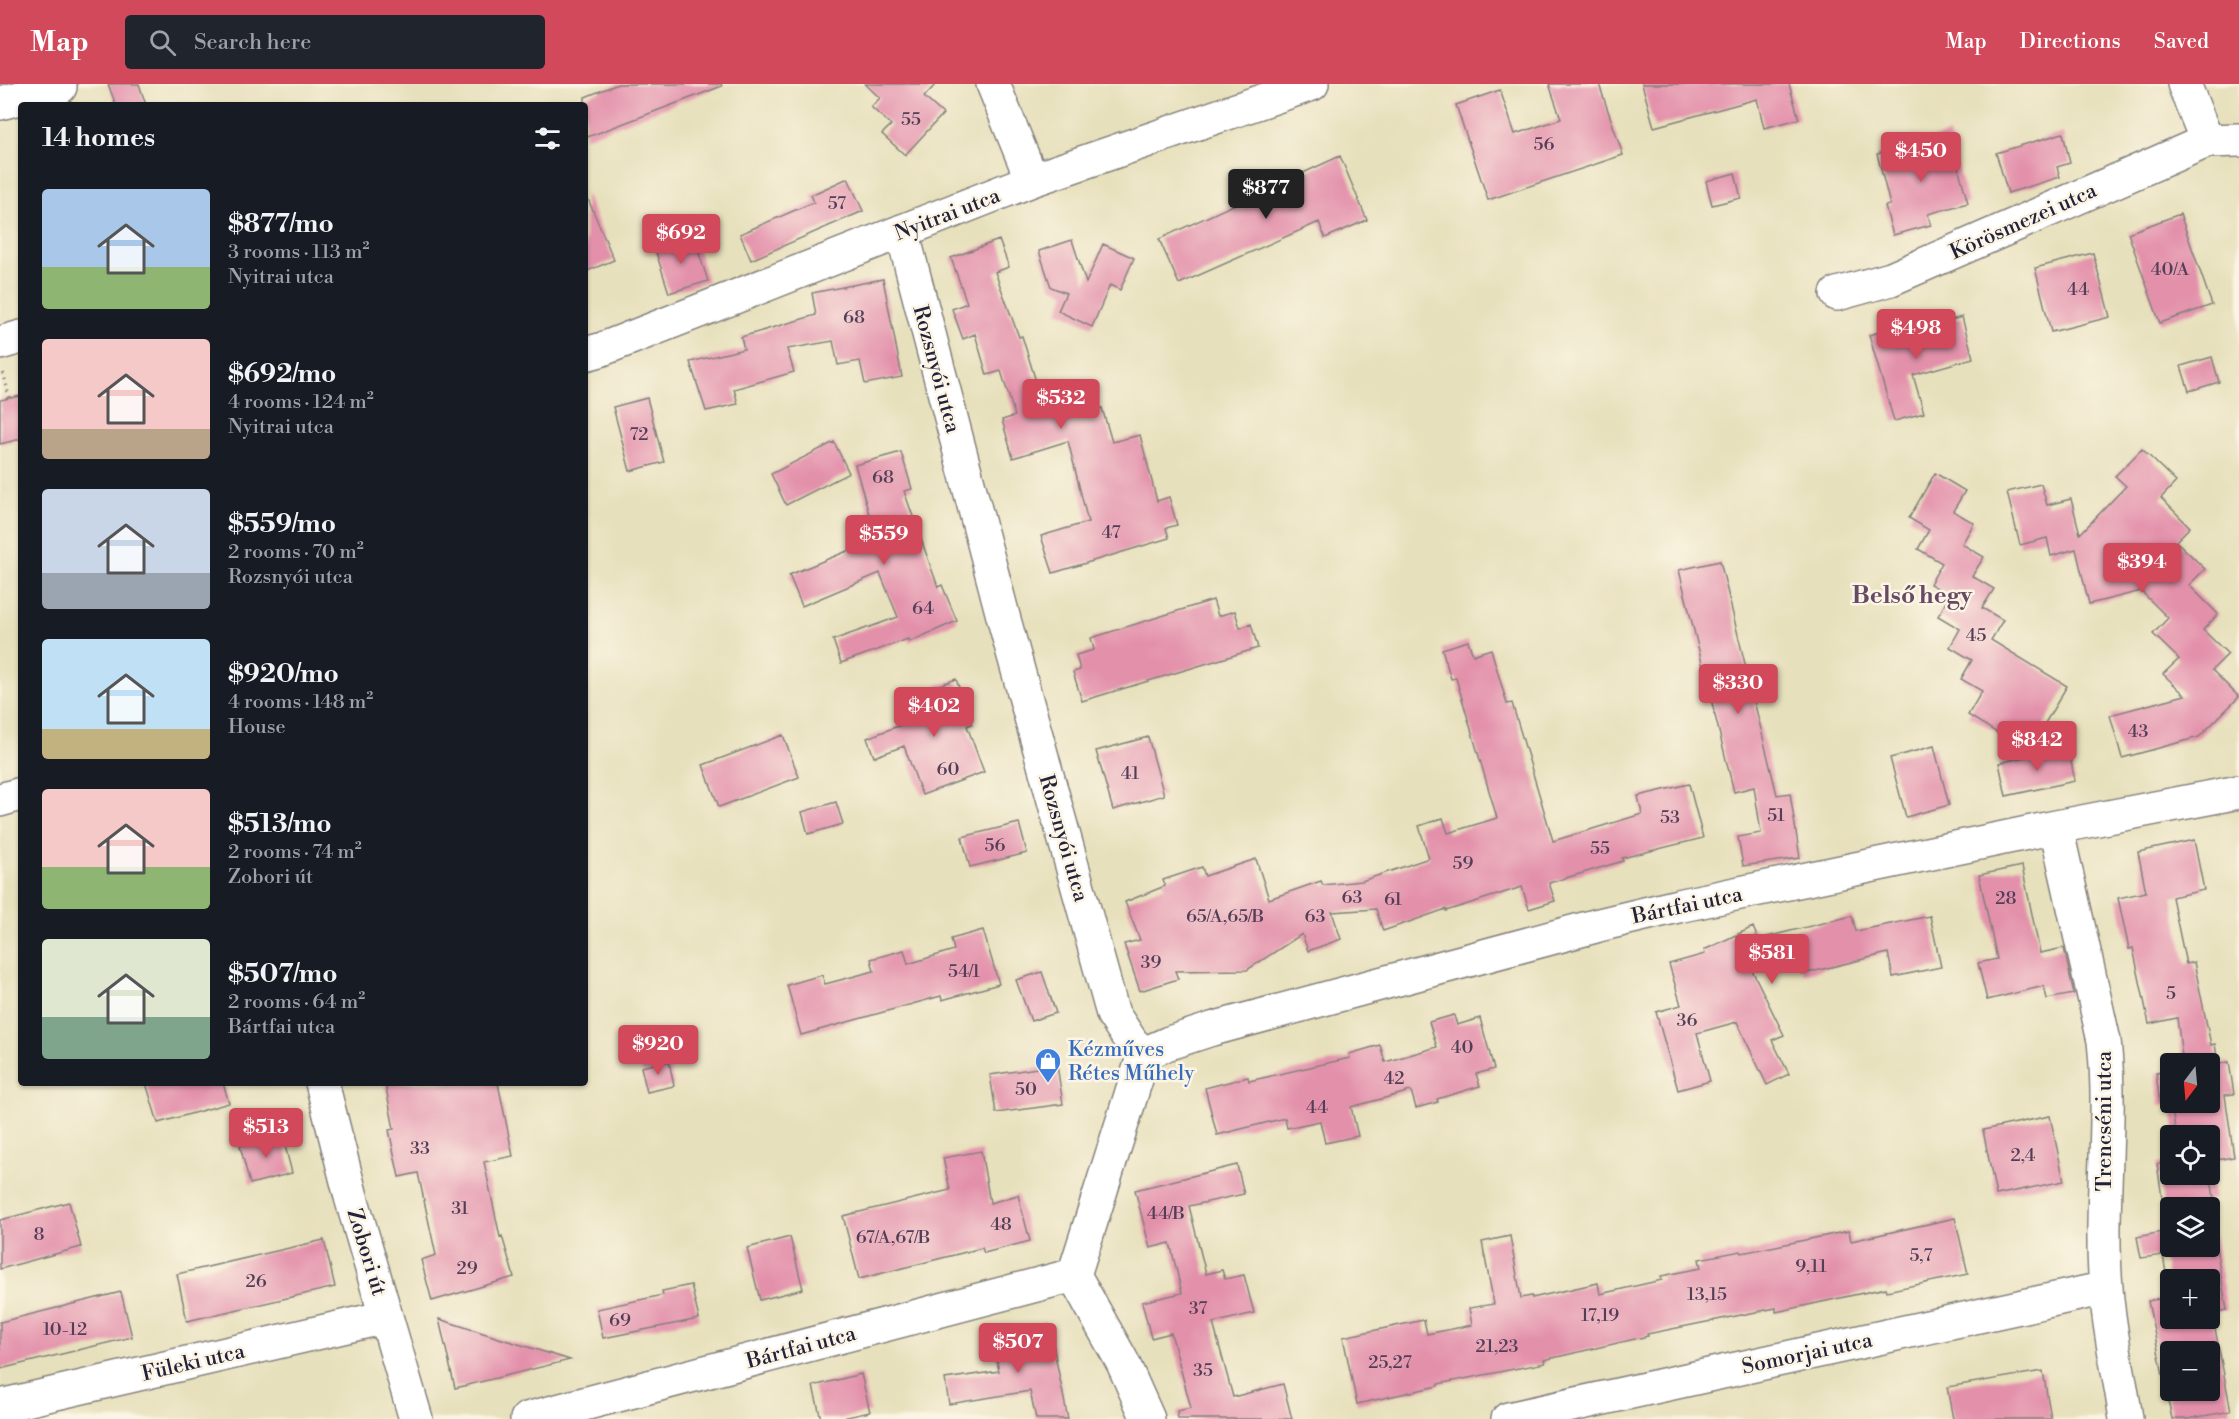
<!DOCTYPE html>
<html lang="en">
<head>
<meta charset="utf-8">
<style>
	:root { --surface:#171b24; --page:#20242c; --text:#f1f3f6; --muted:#9ea1a6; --accent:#d1495b }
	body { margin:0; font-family:"Libre Bodoni",serif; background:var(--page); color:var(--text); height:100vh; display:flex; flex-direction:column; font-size:22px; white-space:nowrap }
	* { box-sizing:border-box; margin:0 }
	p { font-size:20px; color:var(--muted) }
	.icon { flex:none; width:33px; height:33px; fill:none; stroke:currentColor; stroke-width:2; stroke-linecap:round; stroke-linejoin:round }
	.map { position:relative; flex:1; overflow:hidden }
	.panel { position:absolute; left:18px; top:18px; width:570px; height:984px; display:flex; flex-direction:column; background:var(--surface); border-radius:6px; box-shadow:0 2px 4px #0004 }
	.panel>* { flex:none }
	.needle { width:39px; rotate:196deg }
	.controls { position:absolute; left:2160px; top:969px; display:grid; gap:12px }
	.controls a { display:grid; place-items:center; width:60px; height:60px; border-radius:6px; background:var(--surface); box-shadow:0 2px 4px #0004; font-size:30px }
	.price { position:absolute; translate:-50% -51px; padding:0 14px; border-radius:6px; background:var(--accent); color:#fff; font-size:20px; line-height:39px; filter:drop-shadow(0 2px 3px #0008) }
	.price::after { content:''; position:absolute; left:50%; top:36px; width:18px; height:14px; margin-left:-9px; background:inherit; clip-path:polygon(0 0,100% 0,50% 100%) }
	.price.selected { background:#222; color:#fff }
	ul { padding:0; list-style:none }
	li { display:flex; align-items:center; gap:18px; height:150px; padding:0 24px }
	li span { display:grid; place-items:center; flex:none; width:168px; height:120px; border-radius:6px; color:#555 }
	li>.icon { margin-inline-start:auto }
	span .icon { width:72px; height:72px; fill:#fffc; stroke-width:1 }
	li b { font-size:26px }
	h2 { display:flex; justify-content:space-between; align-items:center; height:72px; padding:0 24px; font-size:26px }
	header { display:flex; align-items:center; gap:36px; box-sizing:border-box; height:84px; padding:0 30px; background:var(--accent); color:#fff }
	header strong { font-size:28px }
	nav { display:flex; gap:33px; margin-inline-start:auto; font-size:21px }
	.search { width:420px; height:54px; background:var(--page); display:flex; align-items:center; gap:15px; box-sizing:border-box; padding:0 21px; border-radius:6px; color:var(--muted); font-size:22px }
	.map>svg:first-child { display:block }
	.building { fill:#e391ab; fill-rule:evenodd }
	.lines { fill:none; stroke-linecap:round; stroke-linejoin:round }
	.minor-casing { stroke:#84817c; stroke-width:36 }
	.path { stroke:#84817c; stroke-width:4; stroke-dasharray:1.5 4.5; stroke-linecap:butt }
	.minor { stroke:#fff; stroke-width:33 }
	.labels { text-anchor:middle; stroke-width:5; stroke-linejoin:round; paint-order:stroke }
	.number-label { font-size:18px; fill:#523e57 }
	.street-label { font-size:21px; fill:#22223b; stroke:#fcf5e5 }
	.shop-label { font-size:21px; fill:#366cbe; stroke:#fcf5e5; text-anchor:start }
	.quarter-label { font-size:24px; font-weight:bold; fill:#664962; stroke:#fcf5e5 }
</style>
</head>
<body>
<header>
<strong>Map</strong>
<div class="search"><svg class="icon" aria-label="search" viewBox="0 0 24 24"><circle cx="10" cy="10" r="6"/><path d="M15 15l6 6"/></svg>Search here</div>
<nav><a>Map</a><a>Directions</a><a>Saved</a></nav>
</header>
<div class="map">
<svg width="2239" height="1335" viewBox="0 0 2239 1335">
	<rect width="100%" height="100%" fill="#fcf5e5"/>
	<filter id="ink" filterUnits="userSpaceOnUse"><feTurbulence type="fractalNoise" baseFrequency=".0167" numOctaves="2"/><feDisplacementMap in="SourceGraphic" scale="12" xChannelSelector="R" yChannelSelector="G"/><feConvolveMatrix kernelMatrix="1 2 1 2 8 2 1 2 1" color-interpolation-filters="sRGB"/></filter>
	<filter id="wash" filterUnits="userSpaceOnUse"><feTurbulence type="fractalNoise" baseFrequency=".008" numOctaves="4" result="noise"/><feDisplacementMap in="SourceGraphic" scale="24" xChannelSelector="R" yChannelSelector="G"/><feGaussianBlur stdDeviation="1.35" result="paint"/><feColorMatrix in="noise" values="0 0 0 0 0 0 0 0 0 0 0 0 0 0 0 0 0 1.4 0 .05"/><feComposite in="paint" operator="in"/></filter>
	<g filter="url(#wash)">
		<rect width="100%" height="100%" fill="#e7e0bc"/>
		<g id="blocks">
			<path class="building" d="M 108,0 L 139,0 L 146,21 L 116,21 Z
				M 618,0 L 721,0 L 722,2 L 585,54 L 585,13 Z
				M 865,0 L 936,0 L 924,13 L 943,30 L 905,71 L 882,50 L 891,41 L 871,23 L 880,14 Z
				M 1549,0 L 1599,0 L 1623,71 L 1488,116 L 1456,21 L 1500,6 L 1515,50 L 1561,35 Z
				M 1642,0 L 1789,0 L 1799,35 L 1764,44 L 1757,15 L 1654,43 Z
				M 2063,49 L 2070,79 L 2057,83 L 2060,93 L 2008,109 L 1996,69 Z
				M 1949,50 L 1968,119 L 1928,130 L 1931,141 L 1893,151 L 1885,122 L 1890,121 L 1877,70 Z
				M 1340,72 L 1367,136 L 1325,154 L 1319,138 L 1179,200 L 1159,155 Z
				M 1735,89 L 1741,114 L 1712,121 L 1706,97 Z
				M 848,94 L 863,127 L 751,176 L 740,150 L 814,118 L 811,111 Z
				M 585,108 L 614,176 L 585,188 Z
				M 2180,130 L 2212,221 L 2160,239 L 2128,149 Z
				M 694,154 L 708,197 L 669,209 L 655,165 Z
				M 999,156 L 1009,183 L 995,188 L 1019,253 L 1022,252 L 1038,304 L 1052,300 L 1063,335 L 1102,324 L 1112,358 L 1140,351 L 1157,417 L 1169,413 L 1177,441 L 1166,444 L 1169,454 L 1053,489 L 1041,452 L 1088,438 L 1068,357 L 1013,374 L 1002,336 L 1015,332 L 1001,287 L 987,291 L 975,250 L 963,255 L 952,225 L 967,219 L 951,174 Z
				M 1072,156 L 1086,199 L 1103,160 L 1134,174 L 1120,206 L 1110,201 L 1092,243 L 1058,227 L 1066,209 L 1051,203 L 1039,167 Z
				M 2093,169 L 2110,233 L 2051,248 L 2035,184 Z
				M 883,195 L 902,293 L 865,300 L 860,277 L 838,281 L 833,257 L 787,265 L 794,288 L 734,305 L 738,320 L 706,327 L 690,278 L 744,265 L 741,253 L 816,231 L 812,209 Z
				M 1962,233 L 1973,274 L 1913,291 L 1924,329 L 1894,337 L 1869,251 L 1908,240 L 1910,247 Z
				M 2212,273 L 2219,298 L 2189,307 L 2181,282 Z
				M 21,312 L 21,355 L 0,360 L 0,316 Z
				M 647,314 L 664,378 L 630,387 L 613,323 Z
				M 834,358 L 849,389 L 786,421 L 771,390 Z
				M 2142,365 L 2176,398 L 2161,414 L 2190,443 L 2176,457 L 2205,485 L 2189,501 L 2218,530 L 2203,546 L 2228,570 L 2212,586 L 2239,613 L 2199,653 L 2122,674 L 2110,631 L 2185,611 L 2163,590 L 2179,575 L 2153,550 L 2168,534 L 2141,507 L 2089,520 L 2076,465 L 2051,472 L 2047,454 L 2020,461 L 2007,408 L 2041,400 L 2047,421 L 2071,415 L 2080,450 L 2126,402 L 2115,392 Z
				M 901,368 L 912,405 L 904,407 L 938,503 L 942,501 L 957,537 L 909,558 L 908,555 L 841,579 L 833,556 L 898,533 L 880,489 L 802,522 L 789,491 L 867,459 L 863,448 L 873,444 L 855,381 Z
				M 1935,389 L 1965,407 L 1953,427 L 1974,439 L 1962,460 L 1984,473 L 1972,492 L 1994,505 L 1982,524 L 2003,536 L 1991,556 L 2067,602 L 2028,668 L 1968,631 L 1982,607 L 1961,595 L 1972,576 L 1950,563 L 1960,545 L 1938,532 L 1950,511 L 1930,500 L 1942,479 L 1918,465 L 1929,446 L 1909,434 Z
				M 1720,477 L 1777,711 L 1790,709 L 1800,774 L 1743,782 L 1738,753 L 1761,749 L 1754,703 L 1734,708 L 1679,486 Z
				M 1213,516 L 1218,532 L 1235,527 L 1240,544 L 1251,540 L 1258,564 L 1082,617 L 1073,588 L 1080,586 L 1076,571 L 1094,566 L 1091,554 Z
				M 1468,557 L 1473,571 L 1491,565 L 1507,620 L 1512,619 L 1553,757 L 1642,730 L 1638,712 L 1689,700 L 1703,754 L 1622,774 L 1623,777 L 1549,799 L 1555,817 L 1529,825 L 1522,803 L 1446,827 L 1446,825 L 1383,847 L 1376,825 L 1332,828 L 1341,855 L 1308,867 L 1302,850 L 1247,886 L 1175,887 L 1178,895 L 1140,907 L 1124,860 L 1140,856 L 1125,818 L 1165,802 L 1163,796 L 1202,783 L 1205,792 L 1256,775 L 1269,815 L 1321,797 L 1323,801 L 1362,797 L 1429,774 L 1419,742 L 1443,734 L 1448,749 L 1497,734 L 1456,594 L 1451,595 L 1442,565 Z
				M 956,595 L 972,640 L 967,642 L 984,688 L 922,711 L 904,662 L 874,673 L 867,654 L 906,639 L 898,616 Z
				M 783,651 L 799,693 L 719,723 L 703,681 Z
				M 1148,653 L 1164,711 L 1113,726 L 1096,667 Z
				M 1934,662 L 1949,721 L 1906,733 L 1890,674 Z
				M 2068,663 L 2075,697 L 2006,712 L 1999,679 Z
				M 836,718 L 843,740 L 808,750 L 802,728 Z
				M 1019,739 L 1027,769 L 970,783 L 962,753 Z
				M 2194,756 L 2204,806 L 2172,813 L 2186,880 L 2194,878 L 2211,961 L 2215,960 L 2218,980 L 2229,978 L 2234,1010 L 2225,1011 L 2234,1073 L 2210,1077 L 2210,1052 L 2176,1052 L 2171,1019 L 2160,1021 L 2156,989 L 2170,987 L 2170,1018 L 2210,1018 L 2210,980 L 2183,980 L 2177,934 L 2149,940 L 2133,864 L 2129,865 L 2118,814 L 2146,808 L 2138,768 Z
				M 2022,782 L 2040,869 L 2064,864 L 2074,910 L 2047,915 L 2044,902 L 1987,916 L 1978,879 L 1997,875 L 1979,791 Z
				M 1852,832 L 1856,847 L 1930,832 L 1941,883 L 1893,893 L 1888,869 L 1803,890 L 1796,865 L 1752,886 L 1784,951 L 1772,956 L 1789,990 L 1767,1001 L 1737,938 L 1697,949 L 1710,997 L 1678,1006 L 1656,928 L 1681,921 L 1669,880 L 1705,870 L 1704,866 L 1753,843 L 1758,855 Z
				M 983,846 L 999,900 L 942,916 L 941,912 L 801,951 L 787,901 L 822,891 L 825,900 L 874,887 L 871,875 L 904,866 L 908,880 L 954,866 L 951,855 Z
				M 1042,888 L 1056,929 L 1031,937 L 1016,896 Z
				M 1454,931 L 1457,941 L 1480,934 L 1494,985 L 1476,990 L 1480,1002 L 1437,1015 L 1438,1018 L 1416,1024 L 1411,1007 L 1351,1023 L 1358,1052 L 1325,1059 L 1320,1037 L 1287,1044 L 1285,1034 L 1217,1051 L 1205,1004 L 1248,993 L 1249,997 L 1350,974 L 1349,970 L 1380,961 L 1385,978 L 1437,963 L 1429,938 Z
				M 669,977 L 674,1002 L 647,1008 L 641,983 Z
				M 1057,981 L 1063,1020 L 996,1029 L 990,991 Z
				M 146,999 L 223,999 L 229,1019 L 158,1039 Z
				M 385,999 L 498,999 L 513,1072 L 484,1078 L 500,1153 L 502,1152 L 514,1193 L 432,1217 L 421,1176 L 436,1171 L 418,1089 L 399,1093 L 389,1046 L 394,1045 Z
				M 2050,1032 L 2064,1097 L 1996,1111 L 1983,1046 Z
				M 282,1050 L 292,1089 L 250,1100 L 240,1062 Z
				M 981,1067 L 990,1119 L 1018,1111 L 1030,1157 L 984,1169 L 982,1164 L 859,1195 L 843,1132 L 950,1106 L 943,1074 Z
				M 2170,1078 L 2170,1090 L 2210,1090 L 2210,1087 L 2214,1115 L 2207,1116 L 2208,1124 L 2170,1124 L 2170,1162 L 2210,1162 L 2210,1130 L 2227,1226 L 2212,1229 L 2231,1327 L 2187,1335 L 2172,1335 L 2148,1217 L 2170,1213 L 2163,1171 L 2141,1174 L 2137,1153 L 2167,1147 L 2157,1080 ZM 2170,1196 L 2210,1196 L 2210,1234 L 2170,1234 ZM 2170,1268 L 2210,1268 L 2210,1306 L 2170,1306 Z
				M 1237,1081 L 1244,1110 L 1189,1122 L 1206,1190 L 1222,1186 L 1225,1195 L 1244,1191 L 1254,1229 L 1213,1239 L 1233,1313 L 1283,1300 L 1292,1335 L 1178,1335 L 1177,1327 L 1191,1324 L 1171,1249 L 1151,1254 L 1142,1218 L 1182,1209 L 1170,1159 L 1150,1164 L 1135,1106 Z
				M 69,1118 L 81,1163 L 0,1185 L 0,1136 Z
				M 1955,1134 L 1968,1190 L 1887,1207 L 1886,1204 L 1776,1228 L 1776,1224 L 1647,1250 L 1648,1252 L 1544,1276 L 1545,1279 L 1438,1300 L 1438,1302 L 1357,1320 L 1343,1253 L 1424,1236 L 1427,1250 L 1472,1241 L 1469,1224 L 1494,1220 L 1482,1158 L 1510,1152 L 1521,1214 L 1532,1212 L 1532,1214 L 1598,1199 L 1600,1210 L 1662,1196 L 1661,1192 L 1701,1184 L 1699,1175 L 1741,1167 L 1742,1169 L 1849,1147 L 1851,1157 Z
				M 790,1153 L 803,1205 L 760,1216 L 747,1164 Z
				M 324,1156 L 335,1203 L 187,1237 L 177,1190 Z
				M 691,1201 L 699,1235 L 603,1254 L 597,1225 L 663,1211 L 662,1207 Z
				M 121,1208 L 132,1253 L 0,1285 L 0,1238 Z
				M 439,1235 L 502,1255 L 570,1276 L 455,1304 Z
				M 1049,1241 L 1068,1335 L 1036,1335 L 1030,1307 L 949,1320 L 945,1295 L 999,1287 L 992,1252 Z
				M 2043,1287 L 2051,1335 L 1953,1335 L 1947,1303 Z
				M 861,1290 L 870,1328 L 838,1335 L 821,1335 L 813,1302 Z"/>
		</g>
	</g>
	<g filter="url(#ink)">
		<use href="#blocks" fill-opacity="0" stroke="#84817c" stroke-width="1.5"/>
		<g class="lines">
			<g class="minor-casing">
				<path id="minor" d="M 993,0 L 1032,96
					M 2184,0 L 2207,57 L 2239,56
					M 0,19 L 60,3
					M 902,147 L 1003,532 L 1113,930 L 1132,959 L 1144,970
					M 1837,210 L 1891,195 L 2207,57
					M 0,259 L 21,253
					M 585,270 L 600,266 L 1032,96 L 1312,0
					M 0,716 L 21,710
					M 2056,743 L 2104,957 C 2113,1039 2099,1122 2106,1204 C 2109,1248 2120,1292 2126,1335
					M 1144,970 L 1169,959 L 1212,945 L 1599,841 L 1678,822 L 2056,743 L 2239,708
					M 1144,970 L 1074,1191 L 1123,1279 L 1148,1335
					M 322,999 L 351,1113 L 416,1335
					M 0,1322 L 386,1233
					M 527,1335 L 1074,1191
					M 1508,1335 L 2106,1204"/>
			</g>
			<path class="path" d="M 3,289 L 9,314"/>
			<use href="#minor" class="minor"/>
		</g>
	</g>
	<defs>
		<g id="shop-pin" transform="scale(1.35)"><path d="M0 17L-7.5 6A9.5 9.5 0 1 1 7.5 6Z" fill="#3f7fe0" stroke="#fcf5e5"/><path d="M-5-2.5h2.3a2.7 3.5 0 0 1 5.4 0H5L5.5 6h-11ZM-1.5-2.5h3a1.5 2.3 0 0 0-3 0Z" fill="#fff"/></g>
	</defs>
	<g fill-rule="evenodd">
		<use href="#shop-pin" x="1048" y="977"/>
	</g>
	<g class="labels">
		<g class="number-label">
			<text x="911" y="41">55</text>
			<text x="1544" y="66">56</text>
			<text x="837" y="125">57</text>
			<text x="2170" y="191">40/A</text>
			<text x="2078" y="211">44</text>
			<text x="854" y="239">68</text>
			<text x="639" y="356">72</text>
			<text x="883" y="399">68</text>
			<text x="1111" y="454">47</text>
			<text x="923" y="530">64</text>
			<text x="1976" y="557">45</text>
			<text x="2138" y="653">43</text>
			<text x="948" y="691">60</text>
			<text x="1130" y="695">41</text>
			<text x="1776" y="737">51</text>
			<text x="1670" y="739">53</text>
			<text x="995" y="767">56</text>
			<text x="1600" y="770">55</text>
			<text x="1463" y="785">59</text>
			<text x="1352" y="819">63</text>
			<text x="2006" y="820">28</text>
			<text x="1393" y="821">61</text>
			<text x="1225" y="838">65/A,65/B</text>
			<text x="1315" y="838">63</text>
			<text x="1151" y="884">39</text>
			<text x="964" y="893">54/1</text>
			<text x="2171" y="915">5</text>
			<text x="1687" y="942">36</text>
			<text x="1462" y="969">40</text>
			<text x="1394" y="1000">42</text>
			<text x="1026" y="1011">50</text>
			<text x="1317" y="1029">44</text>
			<text x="420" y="1070">33</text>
			<text x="2023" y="1077">2,4</text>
			<text x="460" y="1130">31</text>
			<text x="1166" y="1135">44/B</text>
			<text x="1001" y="1146">48</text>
			<text x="39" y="1156">8</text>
			<text x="893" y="1159">67/A,67/B</text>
			<text x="1921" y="1177">5,7</text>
			<text x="1811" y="1188">9,11</text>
			<text x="467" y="1190">29</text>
			<text x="256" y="1203">26</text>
			<text x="1707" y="1216">13,15</text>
			<text x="1198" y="1230">37</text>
			<text x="1600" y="1237">17,19</text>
			<text x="620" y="1242">69</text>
			<text x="65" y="1251">10-12</text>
			<text x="1497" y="1268">21,23</text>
			<text x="1390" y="1284">25,27</text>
			<text x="1203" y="1292">35</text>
		</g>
		<g class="street-label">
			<text transform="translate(947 130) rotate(-21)" y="7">Nyitrai utca</text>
			<text transform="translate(2023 137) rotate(-24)" y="7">Körösmezei utca</text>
			<text transform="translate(937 285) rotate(75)" y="7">Rozsnyói utca</text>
			<text transform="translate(1064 754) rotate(74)" y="7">Rozsnyói utca</text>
			<text transform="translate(1687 821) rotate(-12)" y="7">Bártfai utca</text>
			<text transform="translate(2104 1037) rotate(-90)" y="7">Trencséni utca</text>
			<text transform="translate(367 1168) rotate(73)" y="7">Zobori út</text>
			<text transform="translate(801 1263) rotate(-15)" y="7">Bártfai utca</text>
			<text transform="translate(1807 1269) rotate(-12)" y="7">Somorjai utca</text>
			<text transform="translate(193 1278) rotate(-13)" y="7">Füleki utca</text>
		</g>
		<g class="shop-label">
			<text x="1068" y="972">Kézműves<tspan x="1068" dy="24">Rétes Műhely</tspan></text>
		</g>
		<g class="quarter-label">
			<text x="1912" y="519">Belső hegy</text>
		</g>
	</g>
</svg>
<div class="controls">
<a><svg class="needle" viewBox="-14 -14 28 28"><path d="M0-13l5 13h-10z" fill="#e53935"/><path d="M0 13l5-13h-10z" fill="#9ea1a6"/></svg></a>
<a><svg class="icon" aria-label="locate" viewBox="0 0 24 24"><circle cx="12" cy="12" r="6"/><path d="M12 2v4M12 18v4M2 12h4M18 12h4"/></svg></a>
<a><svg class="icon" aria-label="layers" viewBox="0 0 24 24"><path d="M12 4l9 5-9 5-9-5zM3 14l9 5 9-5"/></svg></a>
<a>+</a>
<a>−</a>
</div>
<b class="price" style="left:1921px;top:99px">$450</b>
<b class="price selected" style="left:1266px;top:136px">$877</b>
<b class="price" style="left:681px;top:181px">$692</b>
<b class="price" style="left:1916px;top:276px">$498</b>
<b class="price" style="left:1061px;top:346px">$532</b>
<b class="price" style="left:884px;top:482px">$559</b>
<b class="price" style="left:2142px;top:510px">$394</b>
<b class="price" style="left:1738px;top:631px">$330</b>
<b class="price" style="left:934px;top:654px">$402</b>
<b class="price" style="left:2037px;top:688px">$842</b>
<b class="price" style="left:1772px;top:901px">$581</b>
<b class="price" style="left:658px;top:992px">$920</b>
<b class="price" style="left:266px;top:1075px">$513</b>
<b class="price" style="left:1018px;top:1290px">$507</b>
<section class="panel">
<h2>14 homes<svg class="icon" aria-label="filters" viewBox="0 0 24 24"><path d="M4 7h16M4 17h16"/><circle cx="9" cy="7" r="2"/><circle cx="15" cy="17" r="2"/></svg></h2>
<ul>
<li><span style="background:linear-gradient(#a9c7e8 65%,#8fb573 0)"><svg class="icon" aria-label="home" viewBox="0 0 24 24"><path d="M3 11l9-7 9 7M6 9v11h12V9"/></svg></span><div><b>$877/mo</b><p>3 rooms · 113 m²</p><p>Nyitrai utca</p></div></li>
<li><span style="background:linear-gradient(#f6c9c9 75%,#b9a48a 0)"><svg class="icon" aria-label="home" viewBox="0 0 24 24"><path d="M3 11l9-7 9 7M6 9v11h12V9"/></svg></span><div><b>$692/mo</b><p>4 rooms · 124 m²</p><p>Nyitrai utca</p></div></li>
<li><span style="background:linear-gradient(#c9d6e8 70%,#9aa5b1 0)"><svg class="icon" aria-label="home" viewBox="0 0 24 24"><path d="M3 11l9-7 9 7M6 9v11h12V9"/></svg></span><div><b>$559/mo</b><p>2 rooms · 70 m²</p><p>Rozsnyói utca</p></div></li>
<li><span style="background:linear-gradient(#bfe0f5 75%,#c2b280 0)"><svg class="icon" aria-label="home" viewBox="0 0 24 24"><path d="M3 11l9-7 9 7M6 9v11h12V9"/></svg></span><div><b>$920/mo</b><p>4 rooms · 148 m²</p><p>House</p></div></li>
<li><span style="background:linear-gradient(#f6c9c9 65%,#8fb573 0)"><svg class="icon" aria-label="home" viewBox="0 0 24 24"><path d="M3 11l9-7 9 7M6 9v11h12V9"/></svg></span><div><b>$513/mo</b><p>2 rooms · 74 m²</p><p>Zobori út</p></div></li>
<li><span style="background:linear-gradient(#dfe7d0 65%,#7fa58c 0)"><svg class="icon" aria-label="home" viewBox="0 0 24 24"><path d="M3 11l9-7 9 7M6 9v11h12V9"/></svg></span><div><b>$507/mo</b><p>2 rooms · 64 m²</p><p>Bártfai utca</p></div></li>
</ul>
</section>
</div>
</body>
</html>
